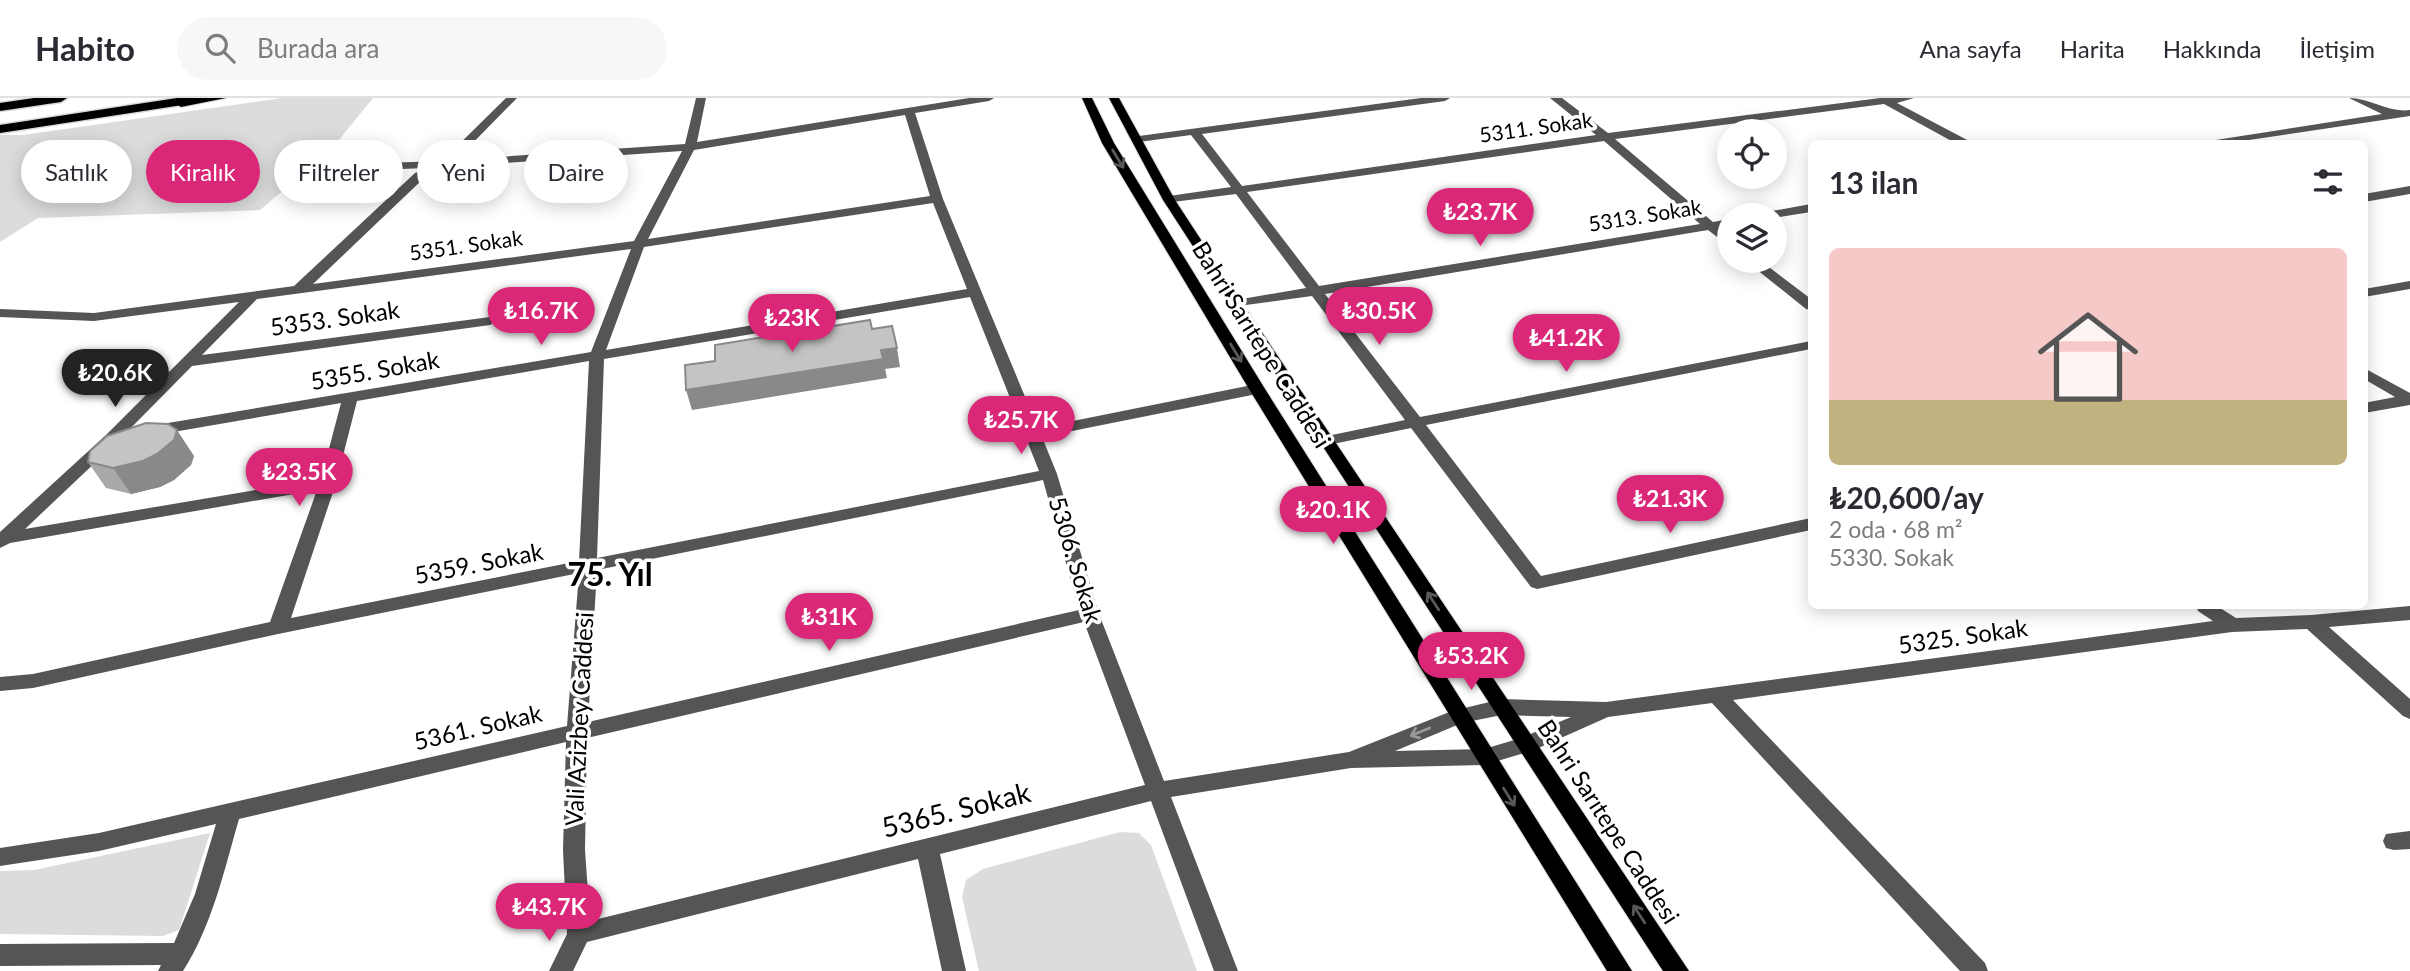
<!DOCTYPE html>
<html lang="tr">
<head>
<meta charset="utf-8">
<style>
	:root { --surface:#fff; --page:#f7f7f7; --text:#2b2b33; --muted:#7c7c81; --line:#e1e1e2; --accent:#db2777 }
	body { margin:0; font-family:Lato,sans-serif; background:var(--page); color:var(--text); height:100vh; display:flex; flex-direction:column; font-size:26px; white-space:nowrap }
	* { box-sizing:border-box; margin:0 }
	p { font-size:23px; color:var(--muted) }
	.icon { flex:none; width:38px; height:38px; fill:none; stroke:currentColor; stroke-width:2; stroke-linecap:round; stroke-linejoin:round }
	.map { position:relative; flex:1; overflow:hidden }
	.sheet { position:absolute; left:1808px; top:42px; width:560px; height:469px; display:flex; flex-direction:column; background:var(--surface); border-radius:10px; box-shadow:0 4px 18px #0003 }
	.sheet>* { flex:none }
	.top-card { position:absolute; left:21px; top:42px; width:665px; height:63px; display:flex; gap:14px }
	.buttons { position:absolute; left:1717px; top:21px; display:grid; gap:14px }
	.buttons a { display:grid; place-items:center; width:70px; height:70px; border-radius:50%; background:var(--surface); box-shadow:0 4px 18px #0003; font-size:35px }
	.price { position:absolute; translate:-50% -60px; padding:0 16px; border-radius:24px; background:var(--accent); color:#fff; font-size:23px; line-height:46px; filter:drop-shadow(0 2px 4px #0008) }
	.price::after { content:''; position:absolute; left:50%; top:42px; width:21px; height:16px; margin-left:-10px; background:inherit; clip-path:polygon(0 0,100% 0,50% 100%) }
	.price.active { background:#222; color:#fff }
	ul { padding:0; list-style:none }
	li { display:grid; align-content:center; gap:14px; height:371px; padding:0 21px }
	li+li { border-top:2px solid var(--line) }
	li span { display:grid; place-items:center; height:217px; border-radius:10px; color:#555 }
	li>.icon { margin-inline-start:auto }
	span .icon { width:126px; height:126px; fill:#fffc; stroke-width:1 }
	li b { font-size:30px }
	h2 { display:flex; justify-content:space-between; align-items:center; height:84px; padding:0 21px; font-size:30px }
	.chip { padding:0 24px; border-radius:32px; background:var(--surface); box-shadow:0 4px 18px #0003; font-size:24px; line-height:63px }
	.chip.active { background:var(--accent); color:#fff }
	header { display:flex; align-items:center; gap:42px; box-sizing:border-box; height:98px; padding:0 35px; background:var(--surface); border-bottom:2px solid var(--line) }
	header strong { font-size:33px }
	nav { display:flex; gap:38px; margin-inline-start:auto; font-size:24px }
	.search { width:490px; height:63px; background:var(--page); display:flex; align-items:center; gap:18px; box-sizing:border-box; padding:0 24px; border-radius:38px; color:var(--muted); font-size:26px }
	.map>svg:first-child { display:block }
	.green { fill:#dcdcdc }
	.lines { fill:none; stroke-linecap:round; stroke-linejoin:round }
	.major-casing { stroke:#dbdbdb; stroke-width:2 }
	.highway-casing { stroke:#dbdbdb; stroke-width:3 }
	.minor { fill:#555; fill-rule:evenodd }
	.major { fill:#000; fill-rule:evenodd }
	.highway { fill:#000; fill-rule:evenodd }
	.wall { fill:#a9a9a9 }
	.shaded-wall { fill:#898989 }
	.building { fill:#c4c4c4; stroke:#898989; stroke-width:2 }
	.oneway { stroke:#595959 }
	.oneway2 { stroke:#999 }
	.labels { text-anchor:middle; stroke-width:7; stroke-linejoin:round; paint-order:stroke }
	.far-street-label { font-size:21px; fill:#000; stroke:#fff }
	.street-label { font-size:24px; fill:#000; stroke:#fff }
	.near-street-label { font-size:28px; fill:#000; stroke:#fff }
	.district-label { font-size:32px; font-weight:bold; fill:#000; stroke:#fff }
</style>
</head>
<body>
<header>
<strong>Habito</strong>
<div class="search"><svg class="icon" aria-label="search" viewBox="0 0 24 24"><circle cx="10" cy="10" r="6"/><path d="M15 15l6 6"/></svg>Burada ara</div>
<nav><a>Ana sayfa</a><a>Harita</a><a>Hakkında</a><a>İletişim</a></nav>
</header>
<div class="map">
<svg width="2410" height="873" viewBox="0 0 2410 873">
	<rect width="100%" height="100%" fill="#fff"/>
	<path class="green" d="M 282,0 L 373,0 L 329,54 L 260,112 L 38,120 L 0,144 L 0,37 L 23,37 Z
		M 1120,734 L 1139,735 L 1151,747 L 1197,873 L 979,873 L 962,799 L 966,782 L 983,771 Z
		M 210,735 L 179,832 L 163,838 L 0,836 L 0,773 L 34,772 Z"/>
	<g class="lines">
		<g class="major-casing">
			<path id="major" d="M 199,0 L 226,0 L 181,9 L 176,6 Z
				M 1082,0 L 1092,0 L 1114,45 L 1265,291 L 1632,873 L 1607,873 L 1249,291 L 1102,45 Z
				M 1109,0 L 1119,0 L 1175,102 L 1243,206 L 1689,873 L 1663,873 L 1163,102 Z"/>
		</g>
		<g class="highway-casing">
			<path id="highway" d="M 34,0 L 67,0 L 61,4 L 0,13 L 0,5 Z
				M 177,0 L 208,0 L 202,4 L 0,35 L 0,27 Z"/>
		</g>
		<path class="minor" d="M 506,0 L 517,0 L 456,62 L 685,46 L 696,0 L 706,0 L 697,44 L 969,0 L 994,0 L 989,3 L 915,15 L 943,101 L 1038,330 L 1257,286 L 1265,291 L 1257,296 L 1042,339 L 1057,376 L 1099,516 L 1164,683 L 1349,654 L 1452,613 L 1502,601 L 1606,604 L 2213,523 L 2198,513 L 2196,508 L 2217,508 L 2236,520 L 2311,517 L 2410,508 L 2410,522 L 2329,529 L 2410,601 L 2410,621 L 2403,618 L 2307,531 L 2232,534 L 1733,602 L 1985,865 L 1988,873 L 1960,873 L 1712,605 L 1608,619 L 1534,652 L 1484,667 L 1351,670 L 1171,699 L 1238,873 L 1214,873 L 1151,703 L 940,756 L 966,873 L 942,873 L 918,761 L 587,844 L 573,873 L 549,873 L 567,836 L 563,752 L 566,644 L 239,721 C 224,773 212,828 183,873 L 158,873 L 161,867 L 0,868 L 0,846 L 174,845 L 195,796 L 216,726 L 99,753 L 0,768 L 0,750 L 99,735 L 567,628 L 579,475 L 278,536 L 33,590 L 0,593 L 0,579 L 33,576 L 270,524 L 317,392 L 10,445 L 0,450 L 0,434 L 107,336 L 239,204 L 94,223 L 0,219 L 0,211 L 94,215 L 294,188 L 415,75 L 426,70 L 327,74 L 321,70 L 323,67 L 442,63 ZM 905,17 L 930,98 L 648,141 L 694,52 ZM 682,53 L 634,143 L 313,186 L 423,81 L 447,69 ZM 933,105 L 967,191 L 606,252 L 644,149 ZM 631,151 L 591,254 L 150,328 L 142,333 L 150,338 L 341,305 L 321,381 L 25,431 L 119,342 L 192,268 L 490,227 L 497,223 L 490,219 L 202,257 L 257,201 ZM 970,199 L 1039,373 L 597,460 L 604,261 ZM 589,263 L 579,463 L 291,520 L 336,385 L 357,303 ZM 1043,382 L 1079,512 L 588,624 L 597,472 ZM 1084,524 L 1145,687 L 590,823 L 585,752 L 587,640 ZM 1502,617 L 1571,619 L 1521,640 L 1484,651 L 1395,653 L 1462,625 Z
			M 1421,0 L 1450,0 L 1445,3 L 1202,36 L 1242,88 L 1596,37 L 1550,0 L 1562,0 L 1608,35 L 1880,0 L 1914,0 L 1897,5 L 1971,44 L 1972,46 L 1957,46 L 1884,6 L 1615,41 L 1713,124 L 1729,121 L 1729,129 L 1721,130 L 1729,137 L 1729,148 L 1708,132 L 1325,196 L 1420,319 L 1811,243 L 1811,251 L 1426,327 L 1541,478 L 1811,420 L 1811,432 L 1537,491 L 1531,489 L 1411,330 L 1328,347 L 1322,345 L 1320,342 L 1322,339 L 1405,322 L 1312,198 L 1231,209 L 1231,203 L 1236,202 L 1306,190 L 1236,96 L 1165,105 L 1165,99 L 1169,98 L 1231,89 L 1191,37 L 1139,44 L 1133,41 L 1139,38 ZM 1604,43 L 1700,126 L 1319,188 L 1247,94 Z
			M 2349,0 C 2371,0 2388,15 2410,12 L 2410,18 L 2222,46 L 2190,46 L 2382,16 Z
			M 2410,88 L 2410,96 L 2364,104 L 2364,96 Z
			M 1811,106 L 1811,114 L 1774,120 L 1774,117 L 1766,117 L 1772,113 Z
			M 1746,163 L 1761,163 L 1811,201 L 1811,212 L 1806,211 Z
			M 2410,183 L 2410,191 L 2364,199 L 2364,191 Z
			M 2364,270 L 2410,295 L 2410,307 L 2364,315 L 2364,305 L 2395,299 L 2364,281 Z
			M 2410,733 L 2410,751 L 2394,752 L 2386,750 L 2383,743 L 2386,736 Z"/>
		<use href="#major" class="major"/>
		<use href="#highway" class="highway"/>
	</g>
	<path class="wall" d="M 194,358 L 191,367 L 174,382 L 160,389 L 131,396 L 106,390 L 88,364 Z"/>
	<path class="shaded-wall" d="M 897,250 L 900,269 L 885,271 L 881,252 Z
		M 883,261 L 887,280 L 692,312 L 686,292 Z
		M 177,332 L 194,358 L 191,367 L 174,382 L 160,389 L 131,396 L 113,370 Z"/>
	<path class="building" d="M 870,222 L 872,231 L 892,228 L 897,250 L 881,252 L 883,261 L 686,292 L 685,267 L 715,263 L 715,247 Z
		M 146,325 L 168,326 L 177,332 L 174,342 L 157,356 L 143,363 L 113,370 L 88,364 L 90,353 L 107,338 Z"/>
	<defs><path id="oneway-shaft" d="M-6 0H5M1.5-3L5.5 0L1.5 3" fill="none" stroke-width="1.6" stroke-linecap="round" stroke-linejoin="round" transform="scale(1.75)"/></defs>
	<g class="oneway">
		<use href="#oneway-shaft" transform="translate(1118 61) rotate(59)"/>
		<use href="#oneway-shaft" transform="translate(1236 255) rotate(59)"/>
		<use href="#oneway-shaft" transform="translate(1433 503) rotate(-123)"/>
		<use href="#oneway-shaft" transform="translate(1509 699) rotate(58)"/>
		<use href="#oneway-shaft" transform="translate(1639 816) rotate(-123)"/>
	</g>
	<use class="oneway2" href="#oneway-shaft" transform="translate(1420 634) rotate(158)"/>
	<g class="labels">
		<g class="far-street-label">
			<text transform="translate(1536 30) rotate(-8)" y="7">5311. Sokak</text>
			<text transform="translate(1645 118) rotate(-9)" y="7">5313. Sokak</text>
			<text transform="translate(466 148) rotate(-8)" y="7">5351. Sokak</text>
		</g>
		<g class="street-label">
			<text transform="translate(335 221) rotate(-8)" y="8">5353. Sokak</text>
			<text transform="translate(1261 247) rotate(58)" y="8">Bahri Sarıtepe Caddesi</text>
			<text transform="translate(375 273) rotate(-10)" y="8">5355. Sokak</text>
			<text transform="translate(1075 462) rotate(73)" y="8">5306. Sokak</text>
			<text transform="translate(479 466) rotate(-11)" y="8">5359. Sokak</text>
			<text transform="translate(1963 539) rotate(-8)" y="8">5325. Sokak</text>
			<text transform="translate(580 621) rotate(-87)" y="8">Vali Azizbey Caddesi</text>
			<text transform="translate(478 630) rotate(-13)" y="8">5361. Sokak</text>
			<text transform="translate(1608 724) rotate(57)" y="8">Bahri Sarıtepe Caddesi</text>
		</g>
		<g class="near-street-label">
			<text transform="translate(956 712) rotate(-14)" y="10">5365. Sokak</text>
		</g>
		<g class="district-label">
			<text x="610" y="488">75. Yıl</text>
		</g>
	</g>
</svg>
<div class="buttons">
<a><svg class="icon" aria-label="locate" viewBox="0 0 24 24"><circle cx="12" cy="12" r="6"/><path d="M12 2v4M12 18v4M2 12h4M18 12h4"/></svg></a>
<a><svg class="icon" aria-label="layers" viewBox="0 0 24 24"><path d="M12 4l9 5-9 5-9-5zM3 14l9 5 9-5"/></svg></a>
</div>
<b class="price" style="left:1480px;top:150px">₺23.7K</b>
<b class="price" style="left:541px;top:249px">₺16.7K</b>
<b class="price" style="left:1379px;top:249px">₺30.5K</b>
<b class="price" style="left:792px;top:256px">₺23K</b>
<b class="price" style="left:1566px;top:276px">₺41.2K</b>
<b class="price active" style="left:115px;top:311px">₺20.6K</b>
<b class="price" style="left:1021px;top:358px">₺25.7K</b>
<b class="price" style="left:299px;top:410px">₺23.5K</b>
<b class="price" style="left:1670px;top:437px">₺21.3K</b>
<b class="price" style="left:1333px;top:448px">₺20.1K</b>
<b class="price" style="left:829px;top:555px">₺31K</b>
<b class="price" style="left:1471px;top:594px">₺53.2K</b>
<b class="price" style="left:549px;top:845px">₺43.7K</b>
<div class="top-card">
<a class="chip">Satılık</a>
<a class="chip active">Kiralık</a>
<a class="chip">Filtreler</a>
<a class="chip">Yeni</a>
<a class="chip">Daire</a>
</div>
<section class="sheet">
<h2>13 ilan<svg class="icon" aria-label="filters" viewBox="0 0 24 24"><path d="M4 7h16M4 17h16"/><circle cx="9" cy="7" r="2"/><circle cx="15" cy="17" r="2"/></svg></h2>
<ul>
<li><span style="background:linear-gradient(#f6c9c9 70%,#c2b280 0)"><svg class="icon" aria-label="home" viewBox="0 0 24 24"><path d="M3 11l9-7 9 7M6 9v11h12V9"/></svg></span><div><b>₺20,600/ay</b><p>2 oda · 68 m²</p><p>5330. Sokak</p></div></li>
</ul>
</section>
</div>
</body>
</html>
